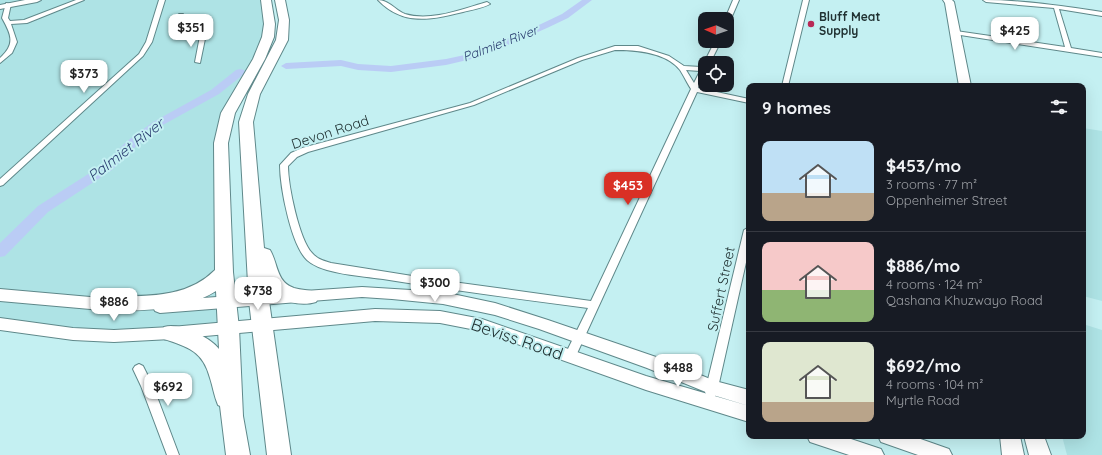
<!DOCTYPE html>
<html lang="en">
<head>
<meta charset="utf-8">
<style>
	:root { --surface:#171b24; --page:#20242c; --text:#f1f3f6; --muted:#9ea1a6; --line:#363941; --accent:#d93025 }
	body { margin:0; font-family:Quicksand,sans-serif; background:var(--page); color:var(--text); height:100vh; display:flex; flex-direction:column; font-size:15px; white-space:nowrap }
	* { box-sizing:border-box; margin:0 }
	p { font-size:13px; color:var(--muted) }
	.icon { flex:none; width:22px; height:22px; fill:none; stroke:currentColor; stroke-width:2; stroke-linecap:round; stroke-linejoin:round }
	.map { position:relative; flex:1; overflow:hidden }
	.drawer { position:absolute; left:746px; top:83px; width:340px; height:356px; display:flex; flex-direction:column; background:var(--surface); border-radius:8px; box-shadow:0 4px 16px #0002 }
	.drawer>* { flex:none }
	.needle { width:26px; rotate:272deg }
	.fabs { position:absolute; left:698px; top:12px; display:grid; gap:8px }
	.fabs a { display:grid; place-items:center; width:36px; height:36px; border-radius:8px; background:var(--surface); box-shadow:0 4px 16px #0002; font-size:20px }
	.price { position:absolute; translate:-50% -34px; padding:0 9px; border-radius:8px; background:#fff; color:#222; font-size:13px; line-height:26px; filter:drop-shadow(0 1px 2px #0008) }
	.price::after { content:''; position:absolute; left:50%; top:24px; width:12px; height:9px; margin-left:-6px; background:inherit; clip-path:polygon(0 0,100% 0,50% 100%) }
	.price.active { background:var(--accent); color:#fff }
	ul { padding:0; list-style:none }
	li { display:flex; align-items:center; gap:12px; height:100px; padding:0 16px }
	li+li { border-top:1px solid var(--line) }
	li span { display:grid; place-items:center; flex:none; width:112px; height:80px; border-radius:8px; color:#555 }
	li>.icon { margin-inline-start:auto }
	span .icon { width:48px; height:48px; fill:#fffc; stroke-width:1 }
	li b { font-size:17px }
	h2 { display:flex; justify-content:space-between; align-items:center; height:48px; padding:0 16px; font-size:17px }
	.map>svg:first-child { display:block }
	.built { fill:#aee3e5 }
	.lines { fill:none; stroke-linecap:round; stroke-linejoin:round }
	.river { fill:#baccf5; fill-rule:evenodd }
	.street-casing { stroke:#5f888a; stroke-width:2 }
	.secondary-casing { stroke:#5f888a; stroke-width:2 }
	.primary-casing { stroke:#5f888a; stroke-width:2 }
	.highway-casing { stroke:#5f888a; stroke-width:2 }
	.street { fill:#fff; fill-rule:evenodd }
	.secondary { fill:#fff; fill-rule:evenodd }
	.primary { fill:#fff; fill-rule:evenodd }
	.highway { fill:#fff; fill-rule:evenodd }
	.poi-dot { fill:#b82956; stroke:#c4f0f2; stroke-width:1.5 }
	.labels { text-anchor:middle; stroke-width:4; stroke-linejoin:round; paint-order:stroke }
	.far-poi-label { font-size:12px; font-weight:bold; fill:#203132; stroke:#c4f0f2; text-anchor:start }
	.far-water-label { font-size:13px; font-style:italic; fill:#293c6f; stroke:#c4f0f2 }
	.street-label { font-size:14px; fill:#203132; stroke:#c4f0f2 }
	.water-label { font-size:15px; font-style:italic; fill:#293c6f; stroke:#c4f0f2 }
	.near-street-label { font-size:17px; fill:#203132; stroke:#c4f0f2 }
</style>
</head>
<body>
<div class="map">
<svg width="1102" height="455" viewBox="0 0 1102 455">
	<rect width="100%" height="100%" fill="#c4f0f2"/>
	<path class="built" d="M 0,0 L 265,0 L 269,28 L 228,113 L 229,327 L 114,335 L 0,324 Z
		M 1083,128 L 1102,131 L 1102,301 L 1083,296 Z
		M 1083,324 L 1102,330 L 1102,455 L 1067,455 L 1062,436 L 1083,436 Z"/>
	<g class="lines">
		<path class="river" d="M 582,0 L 592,0 L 568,18 L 547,28 L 480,57 L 446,65 L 391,72 L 358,70 L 341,66 L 286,69 L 281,66 L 286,63 L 341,60 L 358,64 L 391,66 L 446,59 L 474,53 L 541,24 L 562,14 Z
			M 240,69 L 244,70 L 245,72 L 244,74 L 219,94 L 161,126 L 134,148 L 112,170 L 48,212 L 5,256 L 0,257 L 0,243 L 38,206 L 104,164 L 126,142 L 153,122 L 211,90 L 236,70 Z"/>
		<g class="street-casing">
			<path id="street" d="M 76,0 L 84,0 L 27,23 L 11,24 L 17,42 L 12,53 L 0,63 L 0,58 C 16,44 11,34 2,18 L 6,3 L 11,4 L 8,18 L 10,21 L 24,20 Z
				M 159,0 L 165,0 L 152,42 L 143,56 L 3,185 L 0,186 L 0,179 L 139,54 L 146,42 Z
				M 378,0 C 389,0 395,10 405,14 C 431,22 462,9 487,2 L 490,4 C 483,8 471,10 463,12 C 431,20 403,26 378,0 Z
				M 733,0 L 739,0 L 730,21 L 727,23 L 727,19 L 725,19 Z
				M 803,0 L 809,0 L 788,86 L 782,86 Z
				M 983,0 C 1023,0 1063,6 1102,12 L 1102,16 L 1059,9 L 1071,48 L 1102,53 L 1102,57 L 954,34 L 954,32 L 956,31 L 1065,47 L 1054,8 L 986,2 Z
				M 179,14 L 183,14 L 182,19 L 193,32 L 203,32 L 206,34 L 200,63 L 195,62 L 200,36 L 184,34 L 184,32 L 188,31 L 176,19 Z
				M 715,41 L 721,41 L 710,63 L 705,63 L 705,73 L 698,88 L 749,99 L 749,103 L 697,92 L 574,360 L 570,362 L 566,360 L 564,357 L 588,308 C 519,299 451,290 383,279 C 362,276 322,274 307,260 C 291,245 280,187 280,165 L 291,153 L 302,148 L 470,103 L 578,58 L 615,46 L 638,46 L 669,56 L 684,66 L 701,67 L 705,64 L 704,63 ZM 615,50 C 636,50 666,52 680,70 C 684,76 687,83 691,89 L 591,301 L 431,279 L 331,263 C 324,261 317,259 312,253 C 299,239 288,185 288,166 L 297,157 L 308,152 L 474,105 L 582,60 ZM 686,70 L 700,71 L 694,83 Z
				M 749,227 L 749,249 L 717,392 L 715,396 L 711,397 L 707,396 L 705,392 L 744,230 Z
				M 139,364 L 143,366 L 153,386 L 179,455 L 167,455 L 141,386 L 133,369 L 135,366 Z"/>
		</g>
		<g class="secondary-casing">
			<path id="secondary" d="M 25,0 L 41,0 L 37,2 L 0,9 L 0,5 Z
				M 362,287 L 443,292 L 495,303 L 548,320 L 659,358 L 715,381 L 749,390 L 749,406 L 713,395 L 647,368 L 539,329 L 495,315 L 443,304 L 392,299 L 362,297 L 160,313 L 155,311 L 153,307 L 155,303 L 160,301 Z
				M 0,289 L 113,299 L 118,301 L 120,305 L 118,309 L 113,311 L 0,301 Z
				M 375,309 L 440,311 L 482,319 L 646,376 L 749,406 L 749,422 L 646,390 L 481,331 L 440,323 L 375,321 L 171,339 L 114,342 L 73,340 L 0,330 L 0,318 L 73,328 L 114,330 L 171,327 Z
				M 807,436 L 842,436 L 881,449 L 884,455 L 849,455 L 810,442 Z
				M 878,436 L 912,436 L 949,449 L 952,455 L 918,455 L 881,442 Z"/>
		</g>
		<g class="primary-casing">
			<path id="primary" d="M 943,0 L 952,0 L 954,2 L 971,86 L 959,86 L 945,3 Z
				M 1000,436 L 1020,436 L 1024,455 L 1002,455 Z
				M 1024,436 L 1044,436 L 1051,455 L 1029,455 Z"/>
		</g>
		<g class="highway-casing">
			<path id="highway" d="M 261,0 L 271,0 L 275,24 L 274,37 L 265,59 L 235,113 L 228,143 L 233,272 L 239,328 L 243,416 L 250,455 L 226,455 L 220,406 L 218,405 C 214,396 213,387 210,378 C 203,351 188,347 164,339 L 161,333 L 164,327 C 179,322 210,337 219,349 L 216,291 C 183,312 143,310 105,311 L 98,309 L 95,304 L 98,299 L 105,297 C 144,295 185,300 215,270 L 214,143 L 221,113 L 253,59 L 262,37 L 264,24 Z
				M 275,0 L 285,0 L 289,20 L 288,40 L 260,94 L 253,122 L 264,248 L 270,250 C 278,263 276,282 294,288 C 301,290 309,290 316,292 L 319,297 L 316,302 C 300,307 277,301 267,287 L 291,455 L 267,455 L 249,301 L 239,122 L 248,94 L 276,40 L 279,20 Z"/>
		</g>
		<use href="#street" class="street"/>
		<use href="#secondary" class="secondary"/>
		<use href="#primary" class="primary"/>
		<use href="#highway" class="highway"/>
	</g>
	<circle class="poi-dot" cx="811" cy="24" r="4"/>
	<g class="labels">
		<g class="far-poi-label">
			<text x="819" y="21">Bluff Meat<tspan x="819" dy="14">Supply</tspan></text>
		</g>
		<g class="far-water-label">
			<text transform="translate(500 43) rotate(-21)" y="5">Palmiet River</text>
		</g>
		<g class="street-label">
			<text transform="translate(330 132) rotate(-18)" y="5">Devon Road</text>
			<text transform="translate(721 289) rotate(-78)" y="5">Suffert Street</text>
		</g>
		<g class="water-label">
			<text transform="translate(126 150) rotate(-38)" y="5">Palmiet River</text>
		</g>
		<g class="near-street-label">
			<text transform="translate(517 339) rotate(19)" y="6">Beviss Road</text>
		</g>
	</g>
</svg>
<div class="fabs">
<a><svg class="needle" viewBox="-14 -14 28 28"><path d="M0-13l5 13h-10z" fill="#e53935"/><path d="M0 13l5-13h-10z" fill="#9ea1a6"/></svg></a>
<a><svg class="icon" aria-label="locate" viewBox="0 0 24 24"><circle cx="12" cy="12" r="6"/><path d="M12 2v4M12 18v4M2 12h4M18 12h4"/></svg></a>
</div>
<b class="price" style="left:191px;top:48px">$351</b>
<b class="price" style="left:1015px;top:51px">$425</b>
<b class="price" style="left:84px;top:94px">$373</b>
<b class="price active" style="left:628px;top:206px">$453</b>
<b class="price" style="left:435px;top:303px">$300</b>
<b class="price" style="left:258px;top:311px">$738</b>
<b class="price" style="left:114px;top:322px">$886</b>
<b class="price" style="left:678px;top:388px">$488</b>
<b class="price" style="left:168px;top:407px">$692</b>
<section class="drawer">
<h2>9 homes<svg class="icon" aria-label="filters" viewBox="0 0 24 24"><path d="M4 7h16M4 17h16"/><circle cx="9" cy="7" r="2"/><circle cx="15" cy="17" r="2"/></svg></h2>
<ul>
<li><span style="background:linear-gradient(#bfe0f5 65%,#b9a48a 0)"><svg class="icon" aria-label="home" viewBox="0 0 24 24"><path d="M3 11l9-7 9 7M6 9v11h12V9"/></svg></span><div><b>$453/mo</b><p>3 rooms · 77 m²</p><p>Oppenheimer Street</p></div></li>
<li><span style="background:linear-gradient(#f6c9c9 60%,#8fb573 0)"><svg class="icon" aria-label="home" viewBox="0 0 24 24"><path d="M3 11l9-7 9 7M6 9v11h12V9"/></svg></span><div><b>$886/mo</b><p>4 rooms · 124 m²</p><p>Qashana Khuzwayo Road</p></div></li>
<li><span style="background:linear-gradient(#dfe7d0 75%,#b9a48a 0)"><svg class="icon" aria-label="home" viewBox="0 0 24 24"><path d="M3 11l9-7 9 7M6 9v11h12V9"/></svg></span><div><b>$692/mo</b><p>4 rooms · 104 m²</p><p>Myrtle Road</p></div></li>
</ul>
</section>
</div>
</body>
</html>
